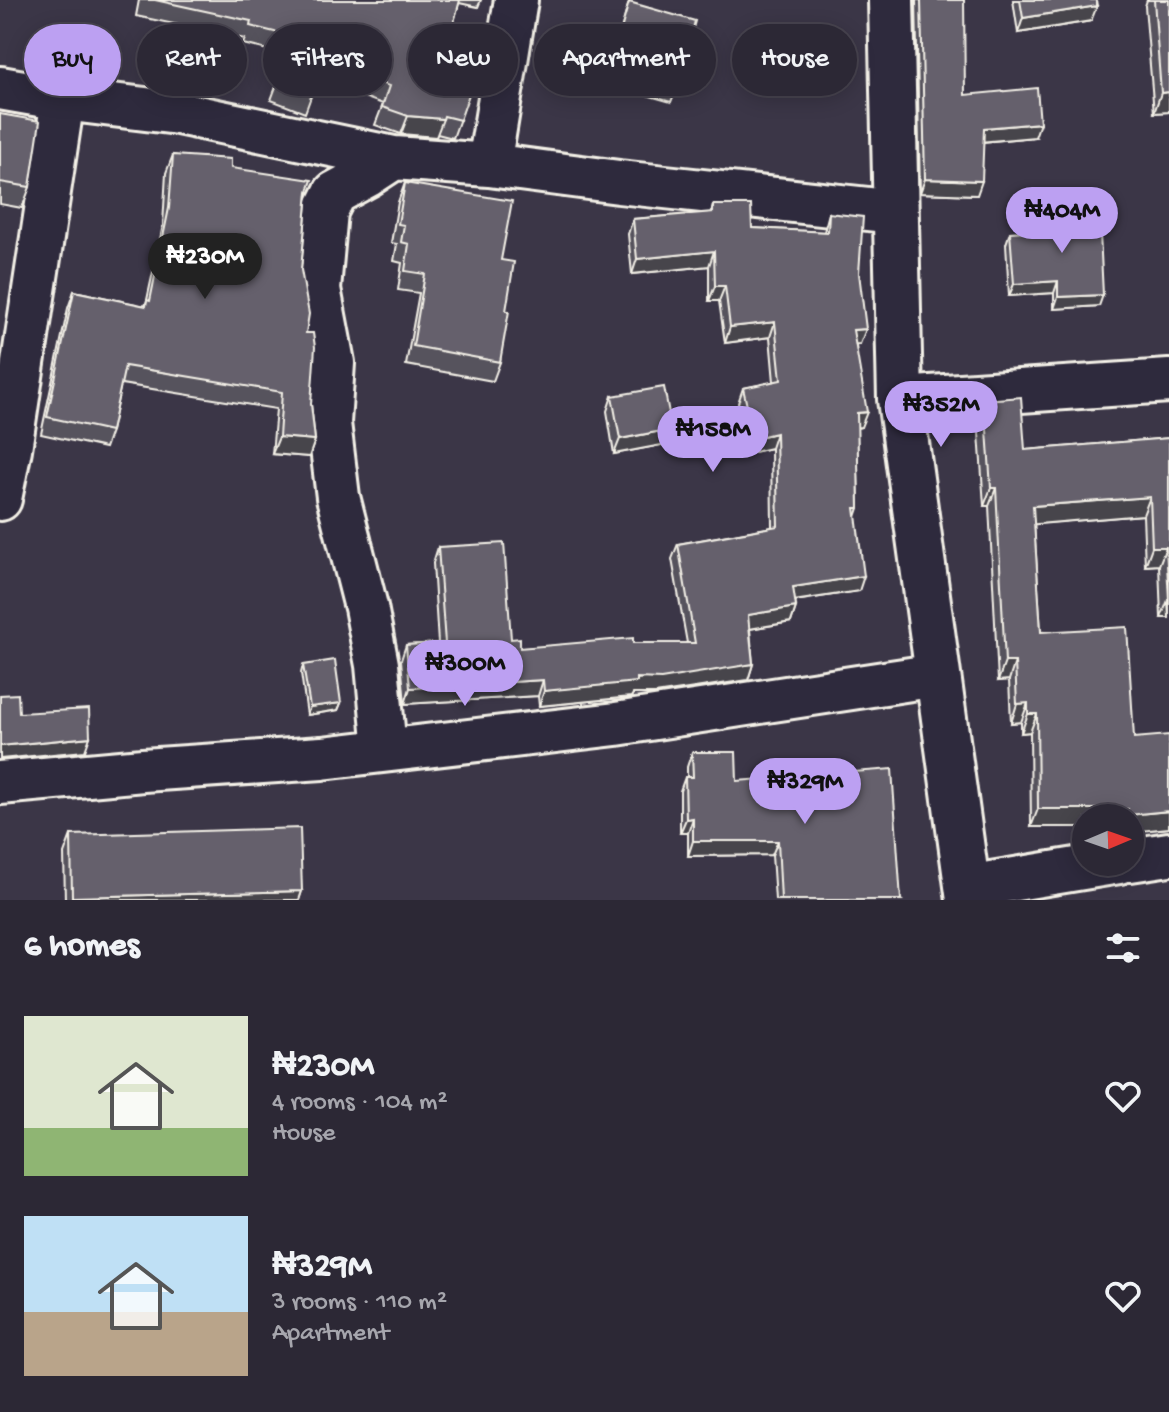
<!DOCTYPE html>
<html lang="en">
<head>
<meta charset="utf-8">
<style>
	:root { --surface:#2c2835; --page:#34303d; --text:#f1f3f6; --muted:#a6a6ad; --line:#484450; --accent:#bca0f2 }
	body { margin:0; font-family:"Gochi Hand",sans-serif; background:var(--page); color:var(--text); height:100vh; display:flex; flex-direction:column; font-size:30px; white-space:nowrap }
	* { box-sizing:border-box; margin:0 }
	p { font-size:26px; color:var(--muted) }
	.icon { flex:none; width:44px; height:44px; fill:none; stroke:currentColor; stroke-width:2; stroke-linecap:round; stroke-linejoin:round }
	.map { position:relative; height:900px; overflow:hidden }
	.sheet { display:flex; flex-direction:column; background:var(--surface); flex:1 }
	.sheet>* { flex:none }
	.banner { position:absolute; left:24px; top:24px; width:1122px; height:72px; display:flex; gap:16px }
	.needle { width:52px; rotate:88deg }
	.fabs { position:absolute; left:1072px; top:804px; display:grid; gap:16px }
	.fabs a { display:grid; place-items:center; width:72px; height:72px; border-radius:50%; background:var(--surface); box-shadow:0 4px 20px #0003,0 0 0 2px var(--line); font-size:40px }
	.price { position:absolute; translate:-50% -68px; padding:0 18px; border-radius:28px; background:var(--accent); color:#111; font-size:26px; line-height:52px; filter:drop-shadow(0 2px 4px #0008) }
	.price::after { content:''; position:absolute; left:50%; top:48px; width:24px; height:18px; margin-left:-12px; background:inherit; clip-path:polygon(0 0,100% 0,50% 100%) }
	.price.on { background:#222; color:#fff }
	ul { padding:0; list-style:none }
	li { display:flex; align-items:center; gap:24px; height:200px; padding:0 24px }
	li span { display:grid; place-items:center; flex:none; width:224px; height:160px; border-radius:0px; color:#555 }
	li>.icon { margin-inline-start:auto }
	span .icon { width:96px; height:96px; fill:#fffc; stroke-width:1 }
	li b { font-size:34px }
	h2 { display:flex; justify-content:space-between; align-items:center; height:96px; padding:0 24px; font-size:34px }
	.tag { padding:0 28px; border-radius:36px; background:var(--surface); box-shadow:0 4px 20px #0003,0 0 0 2px var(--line); font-size:28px; line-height:72px }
	.tag.on { background:var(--accent); color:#111 }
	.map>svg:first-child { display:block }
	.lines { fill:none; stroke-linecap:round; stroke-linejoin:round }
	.minor-casing { stroke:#f4f1e8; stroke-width:48 }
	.tertiary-casing { stroke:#f4f1e8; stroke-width:50 }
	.minor { stroke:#2f2a3d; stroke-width:42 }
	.tertiary { stroke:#2f2a3d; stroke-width:44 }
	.wall { fill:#57535d; stroke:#f4f1e8; stroke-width:2 }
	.shaded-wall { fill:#47444c; stroke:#f4f1e8; stroke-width:2 }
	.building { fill:#65616c; stroke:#f4f1e8; stroke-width:2 }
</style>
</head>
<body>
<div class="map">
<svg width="1169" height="900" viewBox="0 0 1169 900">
	<rect width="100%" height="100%" fill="#3b3647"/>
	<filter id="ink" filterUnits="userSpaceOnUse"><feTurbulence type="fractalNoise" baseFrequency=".0125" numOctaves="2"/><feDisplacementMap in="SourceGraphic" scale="16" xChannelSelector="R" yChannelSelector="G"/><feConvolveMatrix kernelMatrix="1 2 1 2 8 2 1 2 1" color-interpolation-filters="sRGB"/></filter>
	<g filter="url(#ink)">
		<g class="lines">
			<g class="minor-casing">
				<path id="minor" d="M 0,88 L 63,99 L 178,113 L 394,158 L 489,165 L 619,182 L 896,212
					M 489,165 L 516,0
					M 900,399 L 1169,381
					M 0,499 L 10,449 L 63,99
					M 385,750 L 377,665 L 366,607 L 338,497 L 329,423 L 333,363 L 319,289 L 326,211 L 335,193 L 368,175 L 394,158
					M 0,783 L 143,770 L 322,758 L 616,724 L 937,675
					M 1130,860 L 1169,854
					M 967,887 L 1119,862"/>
			</g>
			<g class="tertiary-casing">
				<path id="tertiary" d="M 891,0 L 900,399 L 969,900"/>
			</g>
			<use href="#minor" class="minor"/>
			<use href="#tertiary" class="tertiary"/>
		</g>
		<path class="wall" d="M 139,0 L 481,0 L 478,7 L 459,3 L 444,59 L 477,71 L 453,138 L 437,134 L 436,137 L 401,134 L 375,125 L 383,104 L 317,80 L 305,113 L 271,100 L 288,55 L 243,44 L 245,39 L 136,16 Z
			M 916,0 L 921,0 L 965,95 L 1035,137 L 983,142 L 977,195 L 920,193 Z
			M 1013,0 L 1096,0 L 1091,21 L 1018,33 Z
			M 1147,0 L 1169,0 L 1169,112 L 1154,113 L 1145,6 Z
			M 629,2 L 677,87 L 671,102 L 605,83 Z
			M 0,114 L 30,187 L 22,208 L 0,204 Z
			M 173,155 L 231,168 L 308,191 L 301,270 L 311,404 L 315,440 L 309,457 L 272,454 L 276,409 L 121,384 L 111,431 L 105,448 L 41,434 L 68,308 L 74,291 L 145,306 L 147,300 L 163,225 L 166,173 Z
			M 405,183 L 501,260 L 506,311 L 500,362 L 493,381 L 406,365 L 419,293 L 398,290 L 402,263 L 394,261 L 397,244 L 391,243 L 398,202 Z
			M 713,205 L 752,228 L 824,232 L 829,213 L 859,273 L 860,344 L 856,344 L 861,427 L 857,428 L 859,508 L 856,517 L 859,591 L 795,601 L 796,607 L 791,622 L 750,629 L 753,664 L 748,680 L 655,694 L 633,694 L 631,697 L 539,706 L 538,696 L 405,704 L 401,660 L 406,645 L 438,643 L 433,563 L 438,547 L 511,639 L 520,648 L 633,643 L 687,643 L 672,559 L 678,544 L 772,527 L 771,448 L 749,453 L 738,403 L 743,388 L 774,382 L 770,337 L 725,343 L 719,301 L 709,301 L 709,266 L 632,274 L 628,234 L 633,219 L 711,213 Z
			M 1049,214 L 1099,306 L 1054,309 L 1054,293 L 1009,296 L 1006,244 L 1010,232 L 1045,230 L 1044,226 Z
			M 612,396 L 667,444 L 614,454 L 607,411 Z
			M 985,400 L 1025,450 L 1169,438 L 1169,618 L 1161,618 L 1159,565 L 1145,566 L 1143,515 L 1034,524 L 1041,632 L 1134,738 L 1169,828 L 1130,832 L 1130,818 L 1086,818 L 1031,827 L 1030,732 L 1021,733 L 1021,722 L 1011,723 L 1009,680 L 998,681 L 989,506 L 984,506 L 978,418 Z
			M 303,665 L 341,703 L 338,710 L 307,715 L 301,673 Z
			M 692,752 L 737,781 L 901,900 L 775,900 L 772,855 L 688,856 L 688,833 L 680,833 L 680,791 L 685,777 L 687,777 L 687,767 Z
			M 71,835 L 302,891 L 299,900 L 65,900 L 64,854 Z"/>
		<path class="shaded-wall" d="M 1097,6 L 1091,21 L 1018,33 L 1023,18 Z
			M 1169,92 L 1169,112 L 1154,113 L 1161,93 Z
			M 408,116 L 443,119 L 436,137 L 401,134 Z
			M 1040,123 L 1035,137 L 979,142 L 984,128 Z
			M 925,179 L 982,181 L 977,195 L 920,193 Z
			M 714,251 L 709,266 L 632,274 L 637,259 Z
			M 1058,281 L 1054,293 L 1009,296 L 1014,284 Z
			M 715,286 L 725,286 L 719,301 L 709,301 Z
			M 1103,295 L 1099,306 L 1054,309 L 1058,297 Z
			M 775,322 L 770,337 L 725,343 L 730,327 Z
			M 866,329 L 860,344 L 848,345 L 853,330 Z
			M 867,412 L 861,427 L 852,428 L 857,413 Z
			M 672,429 L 667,444 L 614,454 L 620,439 Z
			M 776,433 L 771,448 L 749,453 L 754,438 Z
			M 279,437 L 315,440 L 309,457 L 272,454 Z
			M 991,488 L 996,488 L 989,506 L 984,506 Z
			M 1150,497 L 1143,515 L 1026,525 L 1033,506 Z
			M 1152,547 L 1166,547 L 1159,565 L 1145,566 Z
			M 864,576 L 859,591 L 787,602 L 793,587 Z
			M 1168,600 L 1169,618 L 1161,618 Z
			M 796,607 L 791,622 L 743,630 L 748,615 Z
			M 1005,662 L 1015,662 L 1009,680 L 998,681 Z
			M 753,664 L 748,680 L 655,694 L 633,694 L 631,697 L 539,706 L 544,691 Z
			M 543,680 L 538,696 L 405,704 L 410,688 Z
			M 341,703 L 338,710 L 307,715 L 310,707 Z
			M 1028,703 L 1021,722 L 1011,723 L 1017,704 Z
			M 1028,714 L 1037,714 L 1030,732 L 1021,733 Z
			M 90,737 L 85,751 L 0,759 L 0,746 Z
			M 1038,809 L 1128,809 L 1124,818 L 1086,818 L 1086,827 L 1031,827 Z
			M 1169,811 L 1169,828 L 1130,832 L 1130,818 L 1127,818 L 1128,815 Z
			M 693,818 L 688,833 L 680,833 L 686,819 Z
			M 693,841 L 778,841 L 772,855 L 688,856 Z
			M 302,891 L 299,900 L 71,900 L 72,897 Z"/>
		<path class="building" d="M 155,0 L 460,0 L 444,59 L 477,71 L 460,120 L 444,116 L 443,119 L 408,116 L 382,107 L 389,86 L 324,62 L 311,95 L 277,82 L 295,37 L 250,26 L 251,21 Z
			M 921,0 L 964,0 L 965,95 L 1037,88 L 1040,123 L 984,128 L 982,181 L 925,179 Z
			M 1020,0 L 1096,0 L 1097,6 L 1023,18 Z
			M 1154,0 L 1169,0 L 1169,92 L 1161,93 Z
			M 629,2 L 695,21 L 677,87 L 610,68 Z
			M 0,114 L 40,121 L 30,187 L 0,182 Z
			M 173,155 L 231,159 L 231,168 L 312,180 L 308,191 L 301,270 L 309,314 L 306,333 L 313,333 L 315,347 L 311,404 L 315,440 L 279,437 L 282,392 L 125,366 L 111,431 L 47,417 L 74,291 L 146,306 L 147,300 L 150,301 L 169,208 Z
			M 405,183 L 512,201 L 501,260 L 514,262 L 506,311 L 509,311 L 500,362 L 413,346 L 425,274 L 405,271 L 409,244 L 401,242 L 404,225 L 398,224 Z
			M 713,205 L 751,205 L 752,228 L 828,232 L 829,213 L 863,217 L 859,273 L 866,329 L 853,330 L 867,412 L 857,413 L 859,508 L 855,508 L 864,576 L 793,587 L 796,607 L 748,615 L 753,664 L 661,679 L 637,678 L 637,682 L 544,691 L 543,680 L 410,688 L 406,645 L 445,643 L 438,547 L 504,543 L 511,639 L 520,638 L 520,648 L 633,638 L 633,643 L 695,643 L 678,544 L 778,526 L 776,433 L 754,438 L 743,388 L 781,380 L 775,322 L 730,327 L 725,286 L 715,286 L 714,251 L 637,259 L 633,219 L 713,212 Z
			M 1099,212 L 1103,295 L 1058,297 L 1058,281 L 1014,284 L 1010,232 L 1050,230 L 1049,214 Z
			M 664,387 L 672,429 L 620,439 L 612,396 Z
			M 1021,397 L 1025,450 L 1169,438 L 1169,600 L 1166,547 L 1152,547 L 1150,497 L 1033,506 L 1041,632 L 1127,627 L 1134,738 L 1169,735 L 1169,811 L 1128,815 L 1128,809 L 1038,809 L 1037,714 L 1028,714 L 1028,703 L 1017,704 L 1015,662 L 1005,662 L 996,488 L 991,488 L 985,400 Z
			M 335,660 L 341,703 L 310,707 L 303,665 Z
			M 18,694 L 19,713 L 89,709 L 90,737 L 0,746 L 0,695 Z
			M 692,752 L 736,752 L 737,781 L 892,769 L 901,900 L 781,900 L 778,841 L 693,841 L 693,818 L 686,819 L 685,777 L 693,777 Z
			M 300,828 L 302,891 L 72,897 L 71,835 Z"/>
	</g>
</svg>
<div class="fabs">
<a><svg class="needle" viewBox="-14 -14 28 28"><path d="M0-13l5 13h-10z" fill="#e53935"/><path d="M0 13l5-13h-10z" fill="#a6a6ad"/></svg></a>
</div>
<b class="price" style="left:1062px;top:255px">₦404M</b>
<b class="price on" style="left:205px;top:301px">₦230M</b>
<b class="price" style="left:941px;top:449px">₦352M</b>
<b class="price" style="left:713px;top:474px">₦158M</b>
<b class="price" style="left:465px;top:708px">₦300M</b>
<b class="price" style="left:805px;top:826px">₦329M</b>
<div class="banner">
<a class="tag on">Buy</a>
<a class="tag">Rent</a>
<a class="tag">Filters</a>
<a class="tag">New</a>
<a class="tag">Apartment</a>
<a class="tag">House</a>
</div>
</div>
<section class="sheet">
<h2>6 homes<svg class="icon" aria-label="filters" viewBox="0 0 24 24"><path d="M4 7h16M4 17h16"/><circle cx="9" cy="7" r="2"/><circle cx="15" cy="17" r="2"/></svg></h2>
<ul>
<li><span style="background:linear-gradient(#dfe7d0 70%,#8fb573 0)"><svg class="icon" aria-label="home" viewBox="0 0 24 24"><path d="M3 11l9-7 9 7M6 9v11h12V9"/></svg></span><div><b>₦230M</b><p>4 rooms · 104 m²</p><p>House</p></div><svg class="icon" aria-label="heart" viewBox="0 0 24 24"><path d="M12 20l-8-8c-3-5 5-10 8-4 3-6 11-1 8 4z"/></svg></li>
<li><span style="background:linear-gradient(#bfe0f5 60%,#b9a48a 0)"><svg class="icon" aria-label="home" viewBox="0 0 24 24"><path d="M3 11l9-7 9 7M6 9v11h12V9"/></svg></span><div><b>₦329M</b><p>3 rooms · 110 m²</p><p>Apartment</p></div><svg class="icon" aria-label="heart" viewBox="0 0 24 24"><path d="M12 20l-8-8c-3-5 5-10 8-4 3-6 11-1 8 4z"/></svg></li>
</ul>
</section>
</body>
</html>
